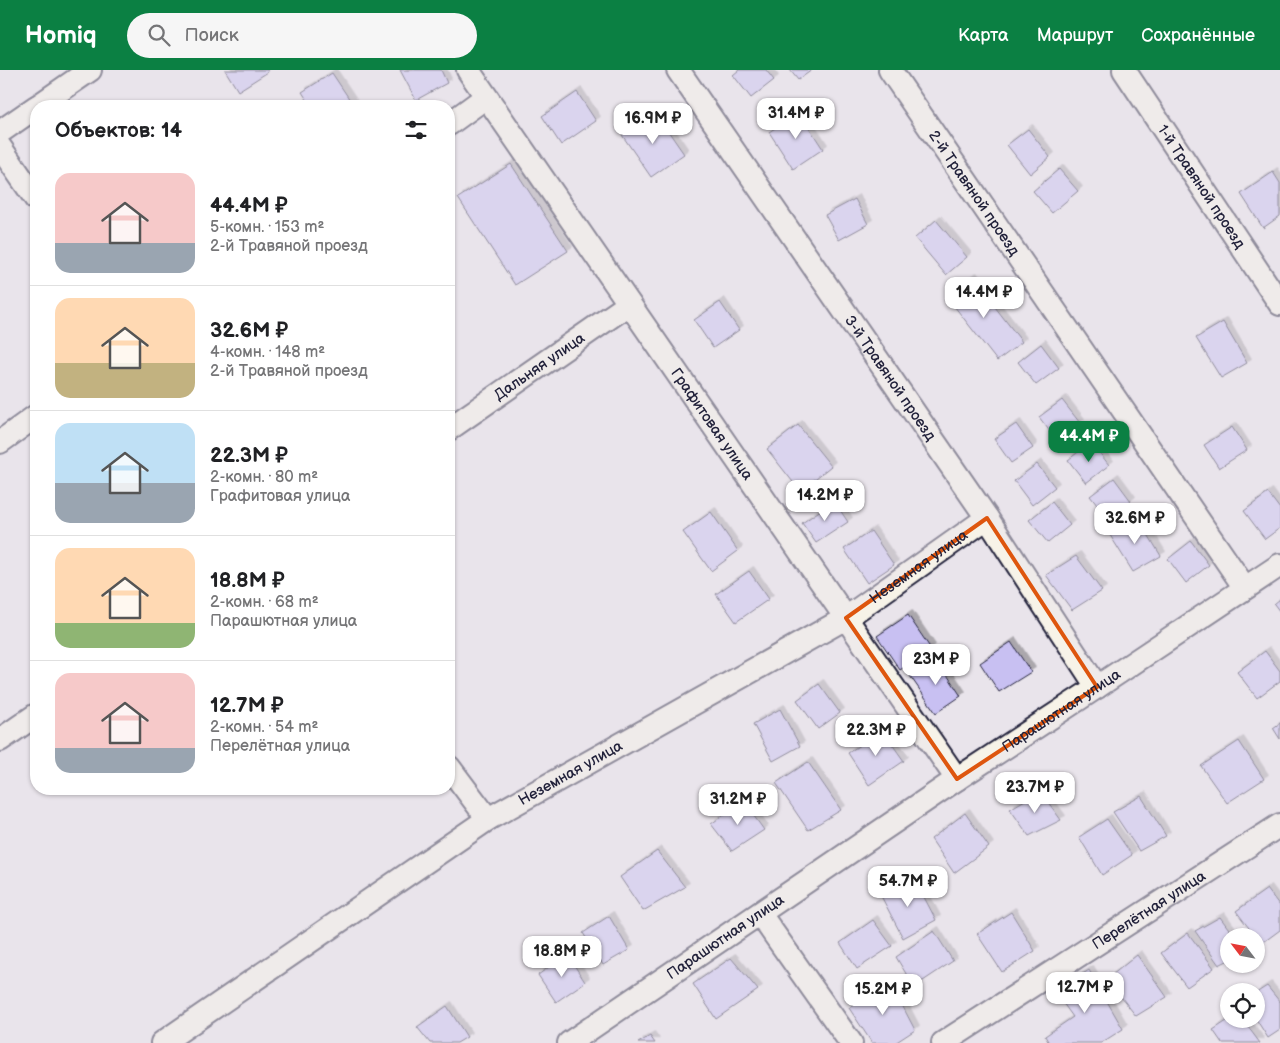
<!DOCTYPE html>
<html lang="ru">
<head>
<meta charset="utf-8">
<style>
	:root { --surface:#fff; --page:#f6f6f6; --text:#202124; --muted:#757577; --line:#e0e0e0; --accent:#0b8043 }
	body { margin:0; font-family:"Balsamiq Sans",sans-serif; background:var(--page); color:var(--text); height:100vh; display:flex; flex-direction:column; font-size:19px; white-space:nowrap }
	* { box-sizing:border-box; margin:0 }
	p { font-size:16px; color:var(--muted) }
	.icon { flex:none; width:28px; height:28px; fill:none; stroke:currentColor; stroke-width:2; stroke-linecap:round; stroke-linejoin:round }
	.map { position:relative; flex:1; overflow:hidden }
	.drawer { position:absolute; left:30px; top:30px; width:425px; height:695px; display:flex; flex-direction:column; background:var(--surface); border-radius:20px; box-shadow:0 1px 4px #0004 }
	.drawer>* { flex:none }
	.needle { width:32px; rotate:302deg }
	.tools { position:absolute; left:1220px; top:858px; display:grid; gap:10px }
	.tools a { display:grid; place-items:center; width:45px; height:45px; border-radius:50%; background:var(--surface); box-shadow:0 1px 4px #0004; font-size:25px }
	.price { position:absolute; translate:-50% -42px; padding:0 11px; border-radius:10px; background:#fff; color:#222; font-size:16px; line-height:32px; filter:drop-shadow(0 1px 2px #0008) }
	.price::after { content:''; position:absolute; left:50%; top:30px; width:15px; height:11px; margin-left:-8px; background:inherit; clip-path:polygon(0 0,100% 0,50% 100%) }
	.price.active { background:var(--accent); color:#fff }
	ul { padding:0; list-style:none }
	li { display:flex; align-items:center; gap:15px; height:125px; padding:0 25px }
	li+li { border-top:1px solid var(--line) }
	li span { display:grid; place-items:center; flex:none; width:140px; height:100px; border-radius:15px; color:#555 }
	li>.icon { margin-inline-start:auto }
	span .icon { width:60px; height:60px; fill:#fffc; stroke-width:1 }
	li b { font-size:21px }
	h2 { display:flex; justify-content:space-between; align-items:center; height:60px; padding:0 25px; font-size:21px }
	header { display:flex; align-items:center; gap:30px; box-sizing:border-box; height:70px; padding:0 25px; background:var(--accent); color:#fff }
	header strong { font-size:24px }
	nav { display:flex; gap:28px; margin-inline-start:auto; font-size:18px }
	.search { width:350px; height:45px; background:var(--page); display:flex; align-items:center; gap:12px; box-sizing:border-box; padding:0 18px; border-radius:28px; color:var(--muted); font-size:19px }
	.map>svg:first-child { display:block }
	.building { fill:#c8c0f2; stroke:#22223b; filter:url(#shadow) }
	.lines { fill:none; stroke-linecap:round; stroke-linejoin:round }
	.minor-casing { stroke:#22223b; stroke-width:26 }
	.minor { stroke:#f7f3e8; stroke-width:22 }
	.marked { fill:none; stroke:#de560e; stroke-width:4; stroke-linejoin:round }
	.labels { text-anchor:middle; stroke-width:5; stroke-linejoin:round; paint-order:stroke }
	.street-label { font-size:15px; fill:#22223b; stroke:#f7f3e8 }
</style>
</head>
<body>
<header>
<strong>Homiq</strong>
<div class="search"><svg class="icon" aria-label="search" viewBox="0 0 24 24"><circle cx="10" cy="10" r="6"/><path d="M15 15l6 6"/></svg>Поиск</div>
<nav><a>Карта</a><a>Маршрут</a><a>Сохранённые</a></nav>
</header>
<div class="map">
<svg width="1280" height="973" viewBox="0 0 1280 973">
	<defs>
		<filter id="shadow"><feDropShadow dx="4.5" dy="-4.5" stdDeviation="0" flood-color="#0004"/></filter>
	</defs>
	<rect width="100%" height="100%" fill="#e9e4eb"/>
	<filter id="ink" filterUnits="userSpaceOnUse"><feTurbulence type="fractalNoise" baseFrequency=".02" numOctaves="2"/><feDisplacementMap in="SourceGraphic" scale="10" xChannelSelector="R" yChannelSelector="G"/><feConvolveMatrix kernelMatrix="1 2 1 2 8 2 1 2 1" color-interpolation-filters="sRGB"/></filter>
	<g filter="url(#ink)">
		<path class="building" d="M 225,0 L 267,0 L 268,2 L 238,21 Z
			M 400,0 L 441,0 L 447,13 L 416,30 Z
			M 739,0 L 766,0 L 774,10 L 751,28 L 733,5 Z
			M 790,0 L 812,0 L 798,10 Z
			M 332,3 L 354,36 L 311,36 L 302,22 Z
			M 577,22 L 596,51 L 561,75 L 542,46 Z
			M 655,42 L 684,84 L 651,107 L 622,65 Z
			M 799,42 L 823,79 L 793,99 L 769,62 Z
			M 1028,59 L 1050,87 L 1030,104 L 1007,75 Z
			M 511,94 L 568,181 L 515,215 L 458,128 Z
			M 1059,99 L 1078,121 L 1052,143 L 1033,121 Z
			M 1273,102 L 1280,113 L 1280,146 L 1263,158 L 1241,124 Z
			M 855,129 L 868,154 L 839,170 L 825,145 Z
			M 936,150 L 967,187 L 946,205 L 915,168 Z
			M 972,207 L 1022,272 L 997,291 L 947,227 Z
			M 720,232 L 739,260 L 713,278 L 694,250 Z
			M 1223,252 L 1247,293 L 1221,308 L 1196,268 Z
			M 1041,274 L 1059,298 L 1036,315 L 1018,292 Z
			M 1062,330 L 1080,353 L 1057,371 L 1039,347 Z
			M 1016,354 L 1033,378 L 1011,393 L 994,369 Z
			M 798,355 L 831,396 L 800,421 L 767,379 Z
			M 1232,357 L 1247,380 L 1219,398 L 1204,375 Z
			M 1091,372 L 1109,395 L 1086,413 L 1068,390 Z
			M 1037,394 L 1055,417 L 1032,435 L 1014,411 Z
			M 1114,408 L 1131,431 L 1108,449 L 1090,426 Z
			M 1268,423 L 1280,439 L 1280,458 L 1265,469 L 1244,441 Z
			M 834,431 L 848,452 L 816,473 L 802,453 Z
			M 1052,432 L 1070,455 L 1048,473 L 1029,450 Z
			M 711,442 L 738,481 L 711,501 L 683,462 Z
			M 1138,448 L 1161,486 L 1133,502 L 1108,462 Z
			M 871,461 L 894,495 L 867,513 L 844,479 Z
			M 1191,471 L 1209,495 L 1186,513 L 1168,489 Z
			M 1076,486 L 1102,521 L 1072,540 L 1046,505 Z
			M 749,501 L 769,529 L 736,552 L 716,524 Z
			M 1280,529 L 1280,542 L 1274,534 Z
			M 908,545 L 931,579 L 900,600 L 877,566 Z
			M 1011,572 L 1031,602 L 999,622 L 980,593 Z
			M 1265,581 L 1280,601 L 1280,611 L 1257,628 L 1237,602 Z
			M 936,588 L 961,626 L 936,643 L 910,606 Z
			M 819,614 L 840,643 L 818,659 L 797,630 Z
			M 780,639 L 800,676 L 773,691 L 753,654 Z
			M 1280,653 L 1280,669 L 1273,658 Z
			M 882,660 L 904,691 L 869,715 L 848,683 Z
			M 1239,671 L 1264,709 L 1227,733 L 1201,696 Z
			M 808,692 L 841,740 L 808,760 L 776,713 Z
			M 1040,721 L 1061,750 L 1029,766 L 1010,739 Z
			M 1141,726 L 1166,766 L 1139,781 L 1113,742 Z
			M 743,731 L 764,760 L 732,781 L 711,754 Z
			M 965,743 L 989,777 L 954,803 L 931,769 Z
			M 1107,749 L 1132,785 L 1102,805 L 1079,767 Z
			M 657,781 L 685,817 L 643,841 L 620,807 Z
			M 914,808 L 936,850 L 903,868 L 881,826 Z
			M 1267,819 L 1280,836 L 1280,860 L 1261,874 L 1236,841 Z
			M 1011,842 L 1035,881 L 1002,902 L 977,864 Z
			M 609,846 L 629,880 L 603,895 L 583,863 Z
			M 1220,847 L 1234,866 L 1229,866 L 1229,890 L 1219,895 L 1195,861 Z
			M 873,850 L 892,876 L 857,899 L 840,873 Z
			M 934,861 L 953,891 L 914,917 L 896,887 Z
			M 1188,863 L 1214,898 L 1187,917 L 1161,883 Z
			M 567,884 L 585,912 L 556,932 L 538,905 Z
			M 1137,885 L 1167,927 L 1136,946 L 1107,909 Z
			M 731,888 L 758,920 L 716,949 L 693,914 Z
			M 1089,900 L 1123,959 L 1101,973 L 1049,973 L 1045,966 L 1073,947 L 1055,922 Z
			M 890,912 L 915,960 L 895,973 L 872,973 L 849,938 Z
			M 1267,916 L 1280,932 L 1280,960 L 1268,968 L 1256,949 L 1256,923 Z
			M 447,936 L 467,967 L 457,973 L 430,973 L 417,957 Z
			M 1230,949 L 1242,949 L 1260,973 L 1222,973 L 1213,960 Z
			M 650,966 L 655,973 L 638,973 Z"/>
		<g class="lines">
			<g class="minor-casing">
				<g id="minor">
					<path id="s1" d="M 468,0 L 957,709"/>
					<path id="s2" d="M 678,0 L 987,448 L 1097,617"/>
					<path id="s3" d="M 890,0 L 1245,518"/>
					<path id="s4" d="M 1124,0 L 1280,234"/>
					<path d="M 38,36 L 90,0"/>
					<path d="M 449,54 L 486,27"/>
					<path d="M 0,62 L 36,37"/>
					<path d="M 0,77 L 36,129"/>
					<path id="s5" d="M 449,359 L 629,234"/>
					<path d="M 0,372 L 36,346"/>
					<path d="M 0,670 L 36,645"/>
					<path d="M 449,697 L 488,749"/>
					<path d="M 760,844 L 851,973"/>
					<path id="s6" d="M 162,973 L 488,749 L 846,548 L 987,448"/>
					<path id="s7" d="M 569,973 L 957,709 L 1097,617 L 1280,495"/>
					<path id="s8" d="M 943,973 L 1280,755"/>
				</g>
			</g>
			<use href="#minor" class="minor"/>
		</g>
	</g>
	<path d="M0 0H1280V973H0ZM 987,448 L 1097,617 L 957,709 L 846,548 Z" fill="#e9e4eb" fill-opacity=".55" fill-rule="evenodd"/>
	<path class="marked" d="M 987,448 L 1097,617 L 957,709 L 846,548 Z"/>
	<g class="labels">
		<g class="street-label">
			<text dy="5" stroke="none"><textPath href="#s4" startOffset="140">1-й Травяной проезд</textPath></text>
			<text dy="5" stroke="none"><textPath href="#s3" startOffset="149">2-й Травяной проезд</textPath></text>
			<text dy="5" stroke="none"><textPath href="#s5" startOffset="110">Дальняя улица</textPath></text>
			<text dy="5" stroke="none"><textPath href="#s2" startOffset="374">3-й Травяной проезд</textPath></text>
			<text dy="5" stroke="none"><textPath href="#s1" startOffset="430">Графитовая улица</textPath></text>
			<text dy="5" stroke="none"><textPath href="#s6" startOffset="895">Неземная улица</textPath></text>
			<text dy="5" stroke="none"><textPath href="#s7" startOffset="594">Парашютная улица</textPath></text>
			<text dy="5" stroke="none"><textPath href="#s6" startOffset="490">Неземная улица</textPath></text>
			<text dy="5" stroke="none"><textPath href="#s8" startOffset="245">Перелётная улица</textPath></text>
			<text dy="5" stroke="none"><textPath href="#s7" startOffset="189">Парашютная улица</textPath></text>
		</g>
	</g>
</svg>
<div class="tools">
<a><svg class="needle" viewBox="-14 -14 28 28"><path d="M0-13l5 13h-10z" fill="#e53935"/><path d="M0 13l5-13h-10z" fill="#757577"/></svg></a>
<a><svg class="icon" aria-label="locate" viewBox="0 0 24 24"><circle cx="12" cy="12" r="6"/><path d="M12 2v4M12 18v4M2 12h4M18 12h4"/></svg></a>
</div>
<b class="price" style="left:796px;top:70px">31.4M ₽</b>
<b class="price" style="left:653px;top:75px">16.9M ₽</b>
<b class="price" style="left:984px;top:249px">14.4M ₽</b>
<b class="price active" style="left:1089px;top:393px">44.4M ₽</b>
<b class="price" style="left:825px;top:452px">14.2M ₽</b>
<b class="price" style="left:1135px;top:475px">32.6M ₽</b>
<b class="price" style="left:936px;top:616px">23M ₽</b>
<b class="price" style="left:876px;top:687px">22.3M ₽</b>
<b class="price" style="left:1035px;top:744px">23.7M ₽</b>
<b class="price" style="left:738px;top:756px">31.2M ₽</b>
<b class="price" style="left:908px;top:838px">54.7M ₽</b>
<b class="price" style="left:562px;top:908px">18.8M ₽</b>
<b class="price" style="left:1085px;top:944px">12.7M ₽</b>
<b class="price" style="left:883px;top:946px">15.2M ₽</b>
<section class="drawer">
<h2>Объектов: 14<svg class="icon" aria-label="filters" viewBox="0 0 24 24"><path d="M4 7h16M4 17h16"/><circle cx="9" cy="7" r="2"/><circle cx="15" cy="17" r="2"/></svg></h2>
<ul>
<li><span style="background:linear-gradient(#f6c9c9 70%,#9aa5b1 0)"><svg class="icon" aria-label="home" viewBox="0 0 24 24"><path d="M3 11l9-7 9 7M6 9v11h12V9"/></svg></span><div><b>44.4M ₽</b><p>5-комн. · 153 m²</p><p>2-й Травяной проезд</p></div></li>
<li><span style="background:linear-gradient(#ffd9b3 65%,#c2b280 0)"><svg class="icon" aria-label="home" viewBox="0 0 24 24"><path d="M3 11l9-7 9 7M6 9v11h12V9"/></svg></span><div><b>32.6M ₽</b><p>4-комн. · 148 m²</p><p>2-й Травяной проезд</p></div></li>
<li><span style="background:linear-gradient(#bfe0f5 60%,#9aa5b1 0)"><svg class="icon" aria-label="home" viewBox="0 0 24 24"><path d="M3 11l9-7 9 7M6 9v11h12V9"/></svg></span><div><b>22.3M ₽</b><p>2-комн. · 80 m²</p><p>Графитовая улица</p></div></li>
<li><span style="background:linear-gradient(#ffd9b3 75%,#8fb573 0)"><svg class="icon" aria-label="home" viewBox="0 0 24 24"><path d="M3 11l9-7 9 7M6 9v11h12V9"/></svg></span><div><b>18.8M ₽</b><p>2-комн. · 68 m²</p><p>Парашютная улица</p></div></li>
<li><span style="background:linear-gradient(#f6c9c9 75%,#9aa5b1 0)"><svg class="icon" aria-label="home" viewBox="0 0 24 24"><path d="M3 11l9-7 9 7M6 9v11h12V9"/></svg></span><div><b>12.7M ₽</b><p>2-комн. · 54 m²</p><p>Перелётная улица</p></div></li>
</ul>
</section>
</div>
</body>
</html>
